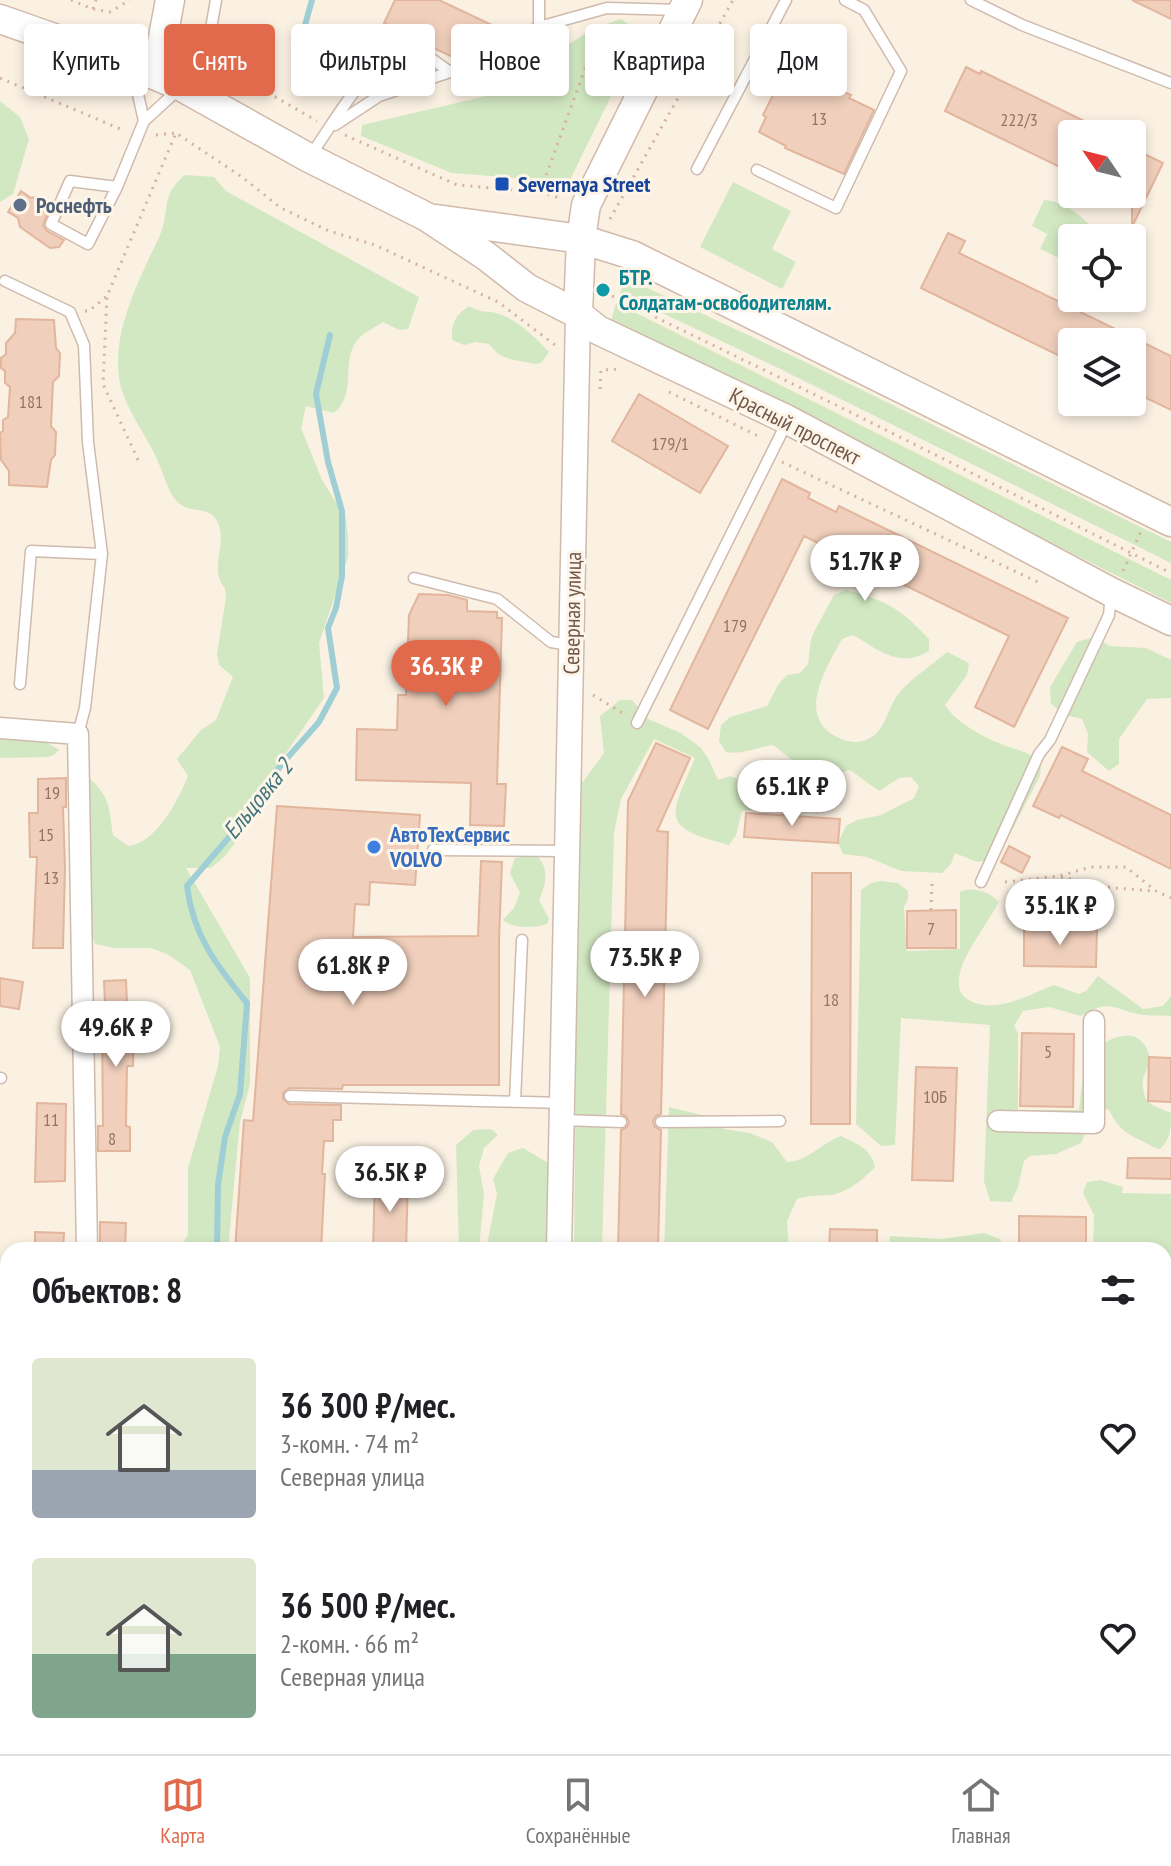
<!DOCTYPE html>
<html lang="ru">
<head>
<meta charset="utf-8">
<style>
	:root { --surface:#fff; --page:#f2f2f2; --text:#202124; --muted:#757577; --line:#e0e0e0; --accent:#e16a4c }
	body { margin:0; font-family:"PT Sans Narrow",sans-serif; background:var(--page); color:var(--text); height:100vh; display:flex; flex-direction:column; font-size:30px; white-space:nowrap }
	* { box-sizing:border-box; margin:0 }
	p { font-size:26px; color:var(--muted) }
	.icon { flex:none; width:44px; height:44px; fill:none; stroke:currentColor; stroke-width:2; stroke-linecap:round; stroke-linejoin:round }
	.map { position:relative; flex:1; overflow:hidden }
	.drawer { position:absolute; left:0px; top:1242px; width:1172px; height:512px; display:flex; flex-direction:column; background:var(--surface); border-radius:24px 24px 0 0; box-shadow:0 4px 12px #0003 }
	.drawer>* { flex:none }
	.top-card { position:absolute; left:24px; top:24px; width:1124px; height:72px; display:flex; gap:16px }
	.needle { width:52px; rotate:305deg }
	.buttons { position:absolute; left:1058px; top:120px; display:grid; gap:16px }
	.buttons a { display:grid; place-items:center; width:88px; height:88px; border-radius:8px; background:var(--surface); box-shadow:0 4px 12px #0003; font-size:40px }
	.price { position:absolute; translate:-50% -68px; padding:0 18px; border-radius:28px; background:#fff; color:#222; font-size:26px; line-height:52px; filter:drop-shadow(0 2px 4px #0008) }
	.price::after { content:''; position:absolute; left:50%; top:48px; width:24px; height:18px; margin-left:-12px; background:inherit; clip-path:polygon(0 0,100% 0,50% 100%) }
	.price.selected { background:var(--accent); color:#fff }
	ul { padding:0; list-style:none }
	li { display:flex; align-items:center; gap:24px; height:200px; padding:0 32px }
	li span { display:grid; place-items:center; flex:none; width:224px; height:160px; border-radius:8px; color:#555 }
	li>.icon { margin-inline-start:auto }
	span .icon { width:96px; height:96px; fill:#fffc; stroke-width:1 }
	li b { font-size:34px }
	h2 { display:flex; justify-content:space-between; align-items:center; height:96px; padding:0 32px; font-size:34px }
	.chip { padding:0 28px; border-radius:8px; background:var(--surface); box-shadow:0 4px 12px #0003; font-size:28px; line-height:72px }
	.chip.selected { background:var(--accent); color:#fff }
	.tabs { display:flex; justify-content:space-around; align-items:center; height:112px; border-top:2px solid var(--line); background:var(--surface); font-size:22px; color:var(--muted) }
	.tabs a { display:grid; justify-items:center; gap:4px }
	.tabs .selected { color:var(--accent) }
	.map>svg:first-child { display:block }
	.green { fill:#d2e8c2 }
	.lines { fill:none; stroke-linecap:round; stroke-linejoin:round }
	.stream { stroke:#9fced5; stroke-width:6 }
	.building { fill:#f0cfbc; stroke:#e2b59d; stroke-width:2 }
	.service-casing { stroke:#cebbad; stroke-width:13 }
	.minor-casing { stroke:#cebbad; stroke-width:23 }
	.tertiary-casing { stroke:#cebbad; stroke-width:27 }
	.secondary-casing { stroke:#d1baaa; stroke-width:31 }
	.path { stroke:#d4b29f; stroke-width:3; stroke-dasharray:2 6; stroke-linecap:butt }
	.service { stroke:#fff; stroke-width:10 }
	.minor { stroke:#fff; stroke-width:20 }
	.tertiary { stroke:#fff; stroke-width:24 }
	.secondary { stroke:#fff; stroke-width:28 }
	.transit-dot { fill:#1a4fb4; stroke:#fef5e9; stroke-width:3 }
	.service-dot { fill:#5c6f8a; stroke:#fef5e9; stroke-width:3 }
	.culture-dot { fill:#0f9aa8; stroke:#fef5e9; stroke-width:3 }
	.shop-dot { fill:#3f7fe0; stroke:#fef5e9; stroke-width:3 }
	.labels { text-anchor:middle; stroke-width:6; stroke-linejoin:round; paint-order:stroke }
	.number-label { font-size:18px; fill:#927566 }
	.transit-label { font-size:22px; font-weight:bold; fill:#164399; stroke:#fef5e9; text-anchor:start }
	.service-label { font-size:22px; font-weight:bold; fill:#4e5e75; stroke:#fef5e9; text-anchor:start }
	.culture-label { font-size:22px; font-weight:bold; fill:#0d838f; stroke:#fef5e9; text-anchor:start }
	.street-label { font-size:22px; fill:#72574a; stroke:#fef5e9 }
	.shop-label { font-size:22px; font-weight:bold; fill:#366cbe; stroke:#fef5e9; text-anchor:start }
	.water-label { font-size:24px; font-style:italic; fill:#42767e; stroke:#fef5e9 }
</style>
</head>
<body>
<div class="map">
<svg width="1171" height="1754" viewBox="0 0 1171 1754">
	<rect width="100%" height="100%" fill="#fbf1e3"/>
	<path class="green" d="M 620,19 L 634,27 L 641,35 L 569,182 L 452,173 L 361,136 L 362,125 L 491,95 L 586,33 Z
		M 0,101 L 20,117 L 29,139 L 13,194 L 0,202 Z
		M 185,175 L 214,177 L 226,191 L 419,297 L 408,329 L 399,330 L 383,322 C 376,327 367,331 361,336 C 338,357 359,393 334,413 L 306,406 L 301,428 L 322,480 L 346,518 L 348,538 L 348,557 L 319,643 L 324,698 L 275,769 L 253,819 L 226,855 L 211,868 L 186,868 L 250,978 L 250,1084 L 240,1122 L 228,1250 L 180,1250 L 188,1234 L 188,1168 L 218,1066 L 220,1047 L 190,970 L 167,954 L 151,948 L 114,948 L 95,944 L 89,926 L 88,777 C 110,796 109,807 113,835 L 128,846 C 157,843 178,800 188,776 L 177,759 L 201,730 L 216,720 L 233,677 L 219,665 L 217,654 L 226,597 L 225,588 C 207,569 230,542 216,519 C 207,505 185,515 174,498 C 167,489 161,466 154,453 C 145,435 133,418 125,399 C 103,346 138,283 160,235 C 171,209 159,197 185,175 Z
		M 733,182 L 791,211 L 772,249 L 796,262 L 782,289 L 700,247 Z
		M 1044,200 C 1069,202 1086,220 1101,238 L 1072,238 L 1072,264 L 1040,249 L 1047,234 L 1032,226 Z
		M 626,278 L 799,359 L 1171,542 L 1171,563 L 772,365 L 620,293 Z
		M 616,303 L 1171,580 L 1171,603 L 611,321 Z
		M 469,306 C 484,315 486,309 499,314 C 518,320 536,338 549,352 L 541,363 L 535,364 L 509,359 L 498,354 L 489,344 L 476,342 L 464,345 L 452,340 C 451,324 455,315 469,306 Z
		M 846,590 C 886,600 901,609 929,639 L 929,651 C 899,669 879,650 853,635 L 842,639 C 827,667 796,715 835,736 C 846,742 858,745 870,738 C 884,731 888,710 896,697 C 908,680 931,666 947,652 L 969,663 L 967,675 L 945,705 C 955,721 978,734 996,742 C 1012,749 1028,750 1041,763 L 1040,776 L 1006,842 L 989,860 L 977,862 L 955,853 L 951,864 L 942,873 L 901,871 L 867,857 L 843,854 L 838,843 L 846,826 L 857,820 L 881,815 L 914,798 L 919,786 L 911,777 L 899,778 L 879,791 L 850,770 C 825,775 808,804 786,782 L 787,770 L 792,760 L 773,745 C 757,747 741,755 726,752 L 719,741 L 721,725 L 730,717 L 767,706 L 778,685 L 787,675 L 800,673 L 808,664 L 811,639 L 816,628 L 834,595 Z
		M 1094,637 L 1110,646 L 1146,648 L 1171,660 L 1171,698 L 1147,699 L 1119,739 L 1119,764 L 1109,771 L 1087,752 L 1088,734 L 1082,719 L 1065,715 L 1051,704 L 1050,687 L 1077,642 Z
		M 620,700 L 632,700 L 648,719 L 681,733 L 701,748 L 708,758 L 718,780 L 730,776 L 741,780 C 750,798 759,800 779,804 L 767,809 L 742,811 L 736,835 L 729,845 C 658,827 670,817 695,758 L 654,739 L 621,799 L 614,833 L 602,1250 L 574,1250 L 578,844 L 582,783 L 604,753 L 600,716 Z
		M 0,732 L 43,740 L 59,750 L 54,755 L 48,757 L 0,758 Z
		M 536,855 C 550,867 546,885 539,900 L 549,919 L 547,924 C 534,928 513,929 503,920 L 514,908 L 520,893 L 510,873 L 515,858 Z
		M 880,881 L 898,883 L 908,891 L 908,899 L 904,907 L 907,951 L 960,949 L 960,892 C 973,886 990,892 999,902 C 988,922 970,945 962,966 C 958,977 956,992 967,999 C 994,1016 1027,995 1054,985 L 1079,994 L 1087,990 L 1098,976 L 1143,1009 L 1163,1006 L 1171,996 L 1171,1016 C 1162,1015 1153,1016 1144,1015 C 1114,1011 1111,997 1081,1016 L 1049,1007 L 1023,1011 L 1014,1026 L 1018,1033 L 1018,1110 L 1079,1110 L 1085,1057 C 1102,1042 1137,1019 1149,1054 C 1152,1063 1145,1071 1143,1079 C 1142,1085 1144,1092 1145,1098 L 1152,1105 L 1171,1113 C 1171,1128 1171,1139 1160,1149 C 1153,1148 1149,1144 1142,1141 C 1125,1133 1118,1128 1109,1110 L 1100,1107 L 1094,1113 L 1081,1143 L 1056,1154 L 1030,1156 L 1024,1161 L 1018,1187 L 1011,1202 L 990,1201 L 984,1181 L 990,1025 L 901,1018 L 895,1145 L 881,1146 L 856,1124 L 861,890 L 871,883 Z
		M 669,1107 L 706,1116 L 724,1129 L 750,1133 L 772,1142 L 787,1162 C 809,1161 821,1143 841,1136 C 857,1144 871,1148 875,1167 C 864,1179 847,1193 830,1195 C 819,1196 809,1195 797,1199 L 787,1221 L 789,1250 L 664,1250 Z
		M 491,1129 L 498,1135 L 484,1148 L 479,1166 L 484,1194 L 479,1250 L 459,1250 L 456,1145 L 473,1130 Z
		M 523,1148 L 550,1164 L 547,1250 L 486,1250 L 497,1194 L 493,1179 L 508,1153 Z
		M 1100,1180 L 1123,1187 L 1122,1193 L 1171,1194 L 1171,1297 L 1164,1297 L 1164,1250 L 1093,1250 L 1094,1215 L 1083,1193 L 1087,1182 Z
		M 984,1233 L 1000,1239 L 1004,1250 L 889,1250 L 890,1236 L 942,1239 Z
		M 5,1594 L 8,1596 L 8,1746 L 171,1746 L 170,1754 L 0,1754 L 0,1597 Z
		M 623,1746 L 714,1746 L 712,1754 L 614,1754 Z
		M 799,1746 L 901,1746 L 901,1754 L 799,1754 Z"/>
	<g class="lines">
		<path class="stream" d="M 305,25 L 312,0
			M 217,1250 L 218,1185 L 225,1137 L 240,1094 L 247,1003 C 217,966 193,936 187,886 L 243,821 L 281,765 L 319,722 L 337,688 L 328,628 L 336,608 L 342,576 L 342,511 L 328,462 L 316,394 L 330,335
			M 28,1746 L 30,1754"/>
	</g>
	<path class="building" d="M 395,0 L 439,0 L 492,25 L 485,32 L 490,40 L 488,43 L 475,51 L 475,58 L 479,62 L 476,69 L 472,67 L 472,61 L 469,57 L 457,59 L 427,45 L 428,39 L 424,34 L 410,36 L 384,23 Z
		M 1132,0 L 1171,0 L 1171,19 Z
		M 966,67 L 980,74 L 981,71 L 1111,134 L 1072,134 L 1072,173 L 945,111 Z
		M 790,69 L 851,95 L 849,98 L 874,110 L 844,174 L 785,148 L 786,146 L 759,132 L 766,117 L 763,115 L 779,83 L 782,85 Z
		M 1132,148 L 1163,163 L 1132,227 Z
		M 21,191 L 31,198 L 40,196 L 51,204 L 43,225 L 47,231 L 64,240 L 59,247 L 50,248 L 20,227 L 18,218 L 8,212 Z
		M 948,233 L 965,241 L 959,253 L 1171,356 L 1171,410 L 1132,391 L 1132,342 L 1072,342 L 1072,362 L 921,288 Z
		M 16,319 L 54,320 L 56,348 L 60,353 L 59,376 L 53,382 L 51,426 L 56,432 L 55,455 L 51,460 L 47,487 L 9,485 L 9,471 L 1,460 L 0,433 L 3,431 L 3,420 L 8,417 L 10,387 L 5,383 L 5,371 L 1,368 L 1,358 L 6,354 L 6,343 L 15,333 Z
		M 639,394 L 728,446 L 700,493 L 612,441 Z
		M 782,479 L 810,493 L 808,498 L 836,512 L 839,506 L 1068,618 L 1014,727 L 975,707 L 1009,636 L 804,536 L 708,729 L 670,710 Z
		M 419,594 L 448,595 L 467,600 L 467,611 L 497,612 L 497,618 L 502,618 L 497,784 L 506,784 L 504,826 L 470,825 L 471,783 L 356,780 L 357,729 L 397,730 L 398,695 L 406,695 L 409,615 Z
		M 656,743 L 690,758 L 657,831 L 668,832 L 661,1114 L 656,1116 L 653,1121 L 655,1127 L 661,1130 L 658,1250 L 618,1250 L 621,1130 L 627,1127 L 629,1122 L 626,1116 L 621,1114 L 628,801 Z
		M 1062,747 L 1088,759 L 1082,771 L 1171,815 L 1171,869 L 1061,815 L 1059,818 L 1033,806 Z
		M 66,778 L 66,807 L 63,807 L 65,867 L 63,948 L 33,948 L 37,857 L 30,857 L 29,813 L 38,813 L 38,779 Z
		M 277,806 L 420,815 L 415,885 L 370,882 L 369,905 L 355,904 L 353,937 L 478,936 L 481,861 L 502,862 L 499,940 L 499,1085 L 343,1085 L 342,1089 L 290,1088 L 283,1093 L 283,1099 L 289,1104 L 341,1105 L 341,1120 L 333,1120 L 333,1141 L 324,1141 L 322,1174 L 325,1174 L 321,1250 L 235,1250 L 244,1120 L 253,1121 Z
		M 746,813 L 840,819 L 838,843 L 744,837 Z
		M 1009,846 L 1030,857 L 1022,873 L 1001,862 Z
		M 812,873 L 851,873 L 850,1124 L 811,1124 Z
		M 956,910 L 956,948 L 907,948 L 907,911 Z
		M 1024,928 L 1097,929 L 1096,967 L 1024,966 Z
		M 0,978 L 23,982 L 19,1009 L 0,1006 Z
		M 126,980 L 128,1028 L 134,1028 L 133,1066 L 127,1066 L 126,1126 L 130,1127 L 130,1151 L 98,1151 L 98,1126 L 103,1126 L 102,1027 L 106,1027 L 104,981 Z
		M 1022,1033 L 1074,1034 L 1073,1107 L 1020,1106 Z
		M 1149,1057 L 1171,1058 L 1171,1102 L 1148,1101 Z
		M 916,1067 L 957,1068 L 953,1181 L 912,1180 Z
		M 37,1103 L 66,1104 L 65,1181 L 35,1182 Z
		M 1128,1158 L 1171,1158 L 1171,1179 L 1127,1178 Z
		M 375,1178 L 408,1179 L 406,1250 L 373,1250 Z
		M 1019,1216 L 1086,1217 L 1086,1250 L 1019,1250 Z
		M 100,1222 L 126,1223 L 125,1250 L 100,1250 Z
		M 830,1229 L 877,1230 L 877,1250 L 829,1250 Z
		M 35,1232 L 64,1233 L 63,1250 L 35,1250 Z"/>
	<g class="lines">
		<g class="service-casing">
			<path id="service" d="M 216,0 L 210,34 L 237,48
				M 971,0 L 1022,25 L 1171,83
				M 539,27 L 539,0
				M 493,33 L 524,32
				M 411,44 L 450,72
				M 482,55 L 539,27 L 607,8 L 681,10
				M 132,68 L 144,121
				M 335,125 L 379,96 L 450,72 L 465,64
				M 310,156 C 342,112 365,59 420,41
				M 697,169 L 786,0
				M 757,170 L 836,208 L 901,71 L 864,10 L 845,0
				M 117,187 L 70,181 L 51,224 L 88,244 L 117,187 L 144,121 L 179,89
				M 5,281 L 70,312 L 84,345 L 88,442 L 102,554 L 85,708 L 78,734
				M 414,578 L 497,599 L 551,642 L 570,645
				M 20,684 L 31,551 L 102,554
				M 637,723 L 787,422
				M 433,850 L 567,851
				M 981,882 L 1039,754 L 1050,740 L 1109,615 L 1111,594
				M 0,1078 L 1,1078
				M 290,1096 L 563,1103
				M 515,1102 L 522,940
				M 562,1120 L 621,1122
				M 661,1122 L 780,1121
				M 1164,1391 L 1171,1392
				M 435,1754 L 435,1746"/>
		</g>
		<g class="minor-casing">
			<path id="minor" d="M 0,728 L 78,734 L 87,1250
				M 998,1121 L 1094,1123 L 1094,1021
				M 1164,1588 L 1171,1588"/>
		</g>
		<g class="tertiary-casing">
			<path id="tertiary" d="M 559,1250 L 578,314
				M 523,1754 L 523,1746"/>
		</g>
		<g class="secondary-casing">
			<path id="secondary" d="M 0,19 L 131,65 L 182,87 L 309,158 L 427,217 L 486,256 L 527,288 L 578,314 L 598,330 L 788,420 L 1111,592 L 1171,621
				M 156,74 L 170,0
				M 436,219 L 581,239 L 632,255 L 1171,522
				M 578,314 L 581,239 L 586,205 L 688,0"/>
		</g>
		<path class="path" d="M 71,0 L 93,9 L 110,12 L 130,0
			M 93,9 L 96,0
			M 188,41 L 194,50 L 317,121
			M 0,78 L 125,131
			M 156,135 L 176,133
			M 345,135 L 457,185 L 540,192 L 601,25
			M 540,192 L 563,199
			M 610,219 L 733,0
			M 612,296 L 834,404 L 1171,573
			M 85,311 L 89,311 L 107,296
			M 600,389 L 601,370 L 622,369
			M 669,392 L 762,438
			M 138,460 L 103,384 L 107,296 L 176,133 L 242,177 L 281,208 L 329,231 L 375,245 L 498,302 L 555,345
			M 782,462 L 1040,583
			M 1123,571 L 1141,531
			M 593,695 L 624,714
			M 1061,877 L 1114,888 L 1156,891
			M 1005,882 L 1059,876 L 1091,867 L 1126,867 L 1156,891 L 1171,898
			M 931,910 L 932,882
			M 0,1334 L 8,1332"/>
		<use href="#service" class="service"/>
		<use href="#minor" class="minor"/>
		<use href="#tertiary" class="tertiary"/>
		<use href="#secondary" class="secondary"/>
	</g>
	<rect class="transit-dot" x="494" y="176" width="16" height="16" rx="4"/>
	<circle class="service-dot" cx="20" cy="205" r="8"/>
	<circle class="culture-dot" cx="603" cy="290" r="8"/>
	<circle class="shop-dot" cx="374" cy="847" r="8"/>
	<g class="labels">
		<g class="number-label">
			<text x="819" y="125">13</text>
			<text x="1019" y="126">222/3</text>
			<text x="31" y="408">181</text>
			<text x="670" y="450">179/1</text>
			<text x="735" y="632">179</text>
			<text x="52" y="799">19</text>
			<text x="46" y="841">15</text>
			<text x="51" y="884">13</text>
			<text x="931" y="935">7</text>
			<text x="831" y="1006">18</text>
			<text x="1048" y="1058">5</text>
			<text x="935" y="1103">10Б</text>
			<text x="51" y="1126">11</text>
			<text x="112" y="1145">8</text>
		</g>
		<g class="transit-label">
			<text x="518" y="192">Severnaya Street</text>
		</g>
		<g class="service-label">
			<text x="36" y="213">Роснефть</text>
		</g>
		<g class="culture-label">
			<text x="619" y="285">БТР.<tspan x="619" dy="25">Солдатам-освободителям.</tspan></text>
		</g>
		<g class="street-label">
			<text transform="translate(795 426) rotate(27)" y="8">Красный проспект</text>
			<text transform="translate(572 613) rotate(-89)" y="8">Северная улица</text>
		</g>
		<g class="shop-label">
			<text x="390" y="842">АвтоТехСервис<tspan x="390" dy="25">VOLVO</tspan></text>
		</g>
		<g class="water-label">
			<text transform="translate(258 799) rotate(-51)" y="8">Ельцовка 2</text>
		</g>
	</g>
</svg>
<div class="buttons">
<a><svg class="needle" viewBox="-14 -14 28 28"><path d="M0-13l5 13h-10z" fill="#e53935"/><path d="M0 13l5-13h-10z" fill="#757577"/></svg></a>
<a><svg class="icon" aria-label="locate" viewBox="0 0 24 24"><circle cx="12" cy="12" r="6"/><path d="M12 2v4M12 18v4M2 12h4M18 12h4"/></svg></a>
<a><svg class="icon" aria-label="layers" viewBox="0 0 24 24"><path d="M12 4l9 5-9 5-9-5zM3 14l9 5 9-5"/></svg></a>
</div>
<b class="price" style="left:865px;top:603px">51.7K ₽</b>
<b class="price selected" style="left:446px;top:708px">36.3K ₽</b>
<b class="price" style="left:792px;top:828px">65.1K ₽</b>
<b class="price" style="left:1060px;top:947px">35.1K ₽</b>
<b class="price" style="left:645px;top:999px">73.5K ₽</b>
<b class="price" style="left:353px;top:1007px">61.8K ₽</b>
<b class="price" style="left:116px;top:1069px">49.6K ₽</b>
<b class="price" style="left:390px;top:1214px">36.5K ₽</b>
<div class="top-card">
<a class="chip">Купить</a>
<a class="chip selected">Снять</a>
<a class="chip">Фильтры</a>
<a class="chip">Новое</a>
<a class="chip">Квартира</a>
<a class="chip">Дом</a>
</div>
<section class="drawer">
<h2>Объектов: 8<svg class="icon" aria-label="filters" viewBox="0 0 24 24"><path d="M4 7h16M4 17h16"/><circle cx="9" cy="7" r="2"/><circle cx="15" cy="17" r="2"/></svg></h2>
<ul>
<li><span style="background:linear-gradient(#dfe7d0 70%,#9aa5b1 0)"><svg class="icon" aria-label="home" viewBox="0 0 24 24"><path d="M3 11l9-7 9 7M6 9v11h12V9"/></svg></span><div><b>36 300 ₽/мес.</b><p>3-комн. · 74 m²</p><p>Северная улица</p></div><svg class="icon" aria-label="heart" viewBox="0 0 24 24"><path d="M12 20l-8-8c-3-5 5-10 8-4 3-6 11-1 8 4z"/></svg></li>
<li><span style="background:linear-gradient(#dfe7d0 60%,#7fa58c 0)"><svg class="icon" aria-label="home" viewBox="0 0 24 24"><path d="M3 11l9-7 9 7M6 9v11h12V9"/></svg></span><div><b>36 500 ₽/мес.</b><p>2-комн. · 66 m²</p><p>Северная улица</p></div><svg class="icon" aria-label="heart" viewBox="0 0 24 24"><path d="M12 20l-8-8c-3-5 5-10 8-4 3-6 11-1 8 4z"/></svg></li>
</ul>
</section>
</div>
<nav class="tabs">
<a class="selected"><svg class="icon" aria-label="map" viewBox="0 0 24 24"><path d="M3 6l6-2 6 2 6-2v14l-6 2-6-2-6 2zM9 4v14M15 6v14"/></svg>Карта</a>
<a><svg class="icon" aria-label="saved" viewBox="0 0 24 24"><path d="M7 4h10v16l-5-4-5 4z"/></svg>Сохранённые</a>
<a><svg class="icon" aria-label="home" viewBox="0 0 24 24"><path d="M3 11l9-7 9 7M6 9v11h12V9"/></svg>Главная</a>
</nav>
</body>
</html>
